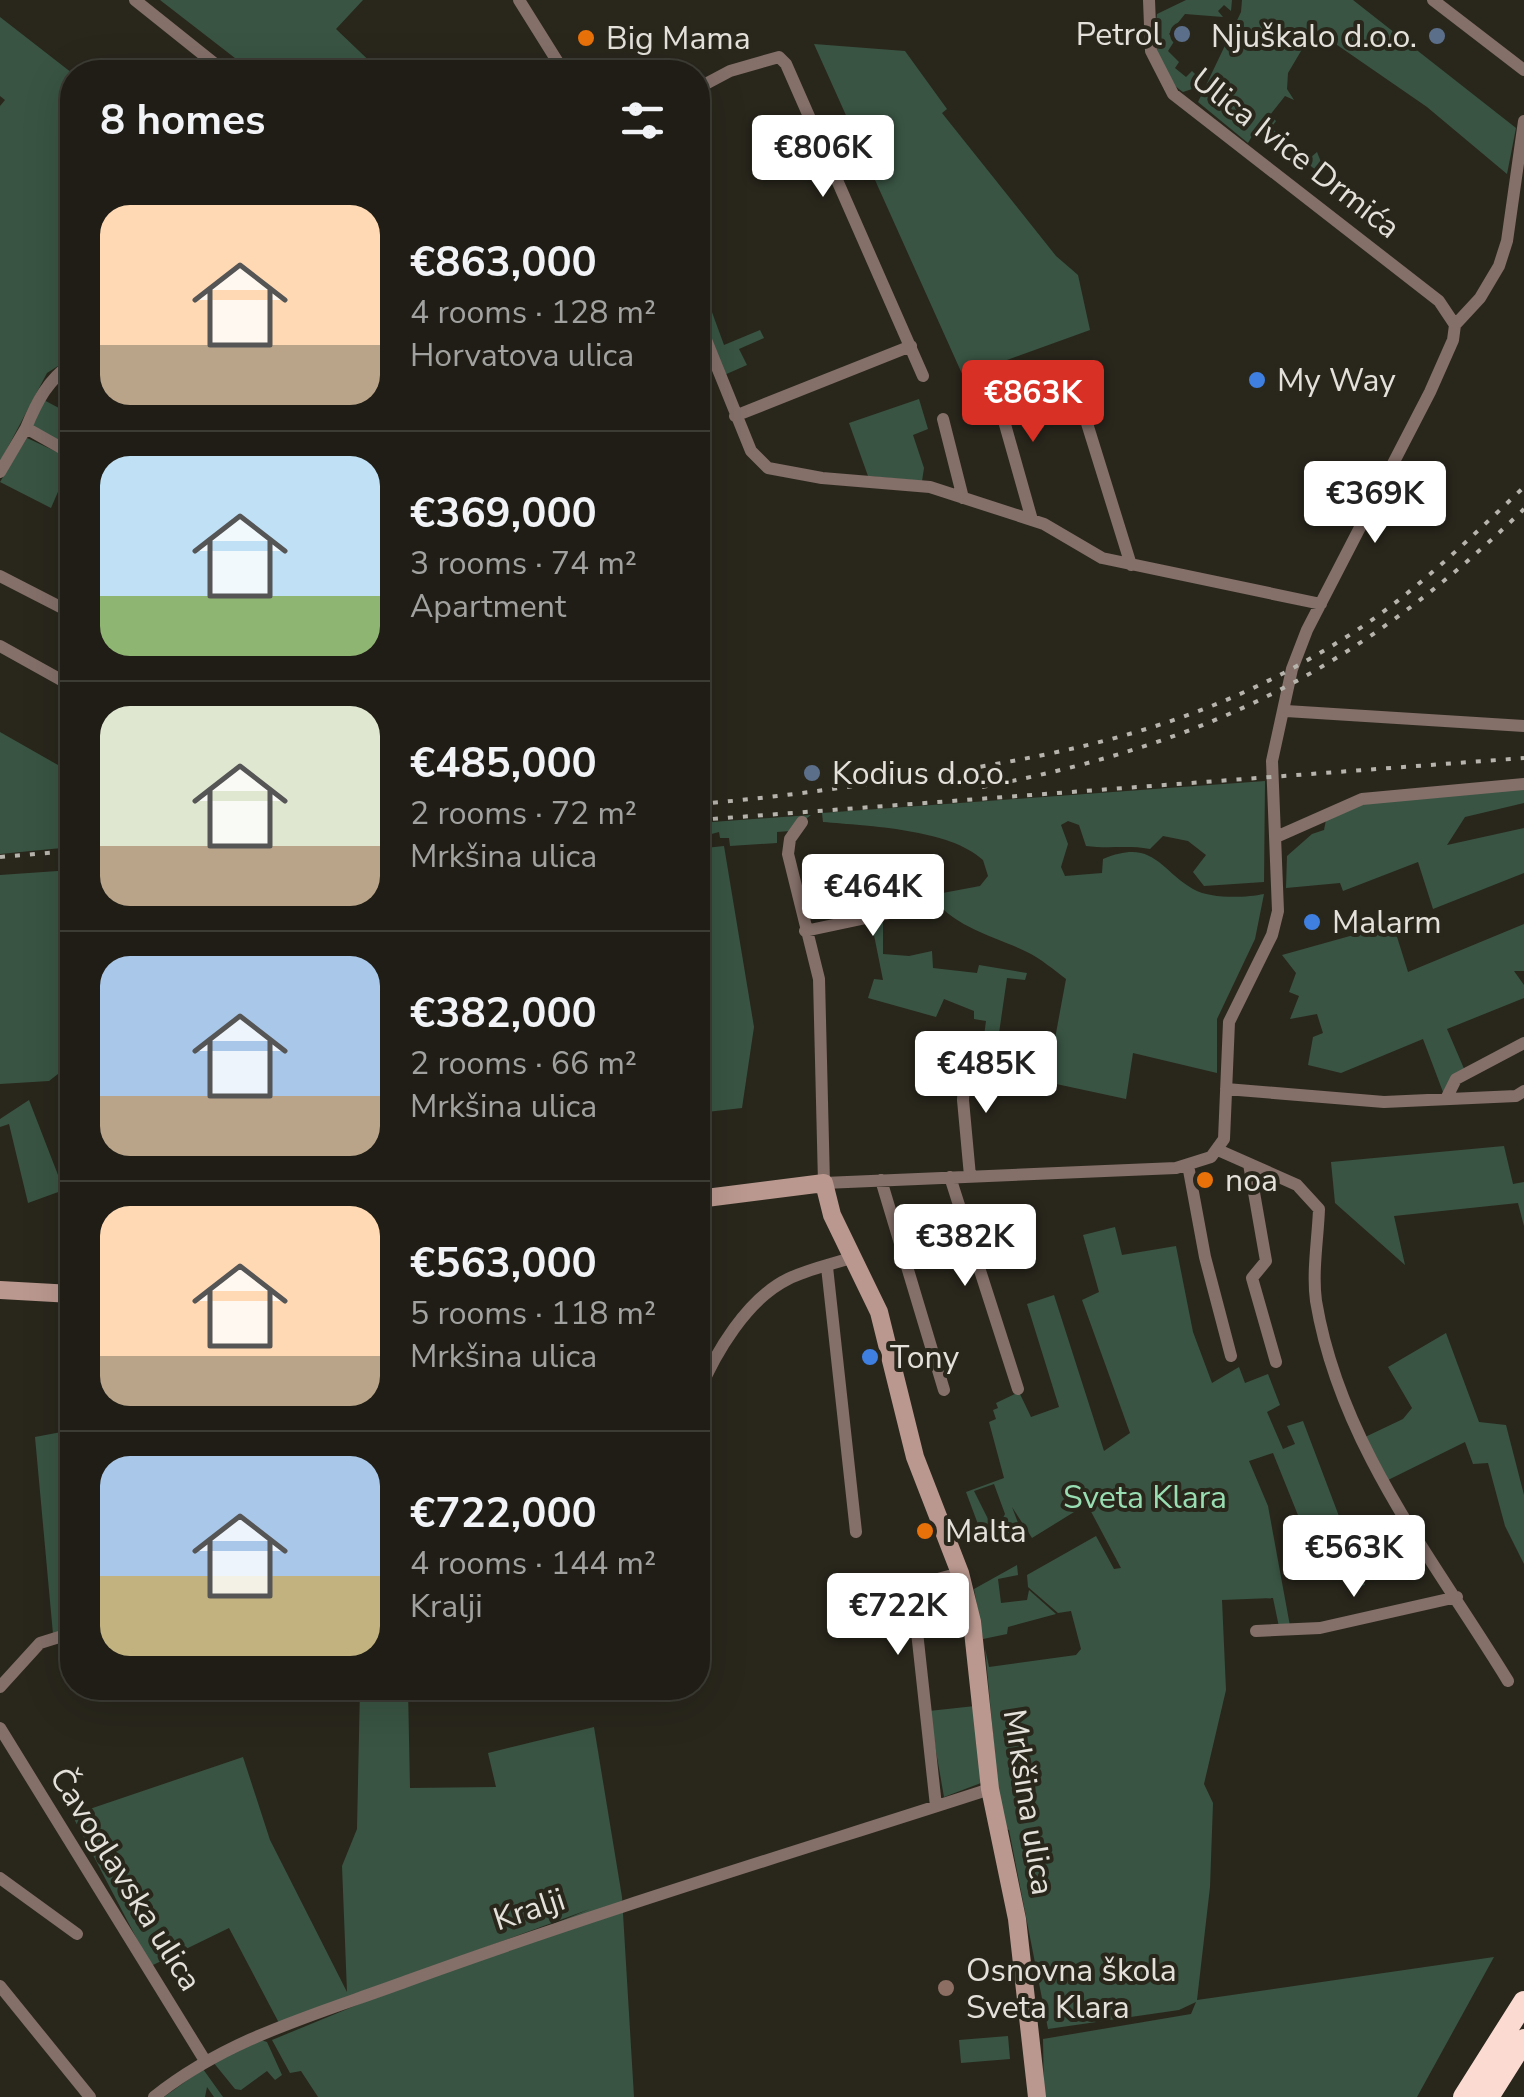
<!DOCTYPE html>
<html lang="en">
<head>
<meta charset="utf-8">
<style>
	:root { --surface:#1f1d15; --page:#27261e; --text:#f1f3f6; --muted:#a1a2a0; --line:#3c3b34; --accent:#d93025 }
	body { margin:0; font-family:"Nunito Sans",sans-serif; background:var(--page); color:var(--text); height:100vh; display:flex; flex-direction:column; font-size:38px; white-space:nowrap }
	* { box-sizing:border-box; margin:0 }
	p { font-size:32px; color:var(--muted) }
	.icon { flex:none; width:55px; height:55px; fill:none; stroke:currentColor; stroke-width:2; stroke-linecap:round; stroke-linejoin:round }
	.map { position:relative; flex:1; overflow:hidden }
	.panel { position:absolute; left:60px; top:60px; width:650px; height:1640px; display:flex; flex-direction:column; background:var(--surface); border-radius:40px; box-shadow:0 10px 40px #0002,0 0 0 2px var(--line) }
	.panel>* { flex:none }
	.price { position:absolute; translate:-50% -85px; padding:0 22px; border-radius:10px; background:#fff; color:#222; font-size:32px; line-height:65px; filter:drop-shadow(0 2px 5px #0008) }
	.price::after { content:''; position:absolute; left:50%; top:60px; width:30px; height:22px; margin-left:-15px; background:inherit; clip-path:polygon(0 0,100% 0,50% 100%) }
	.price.selected { background:var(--accent); color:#fff }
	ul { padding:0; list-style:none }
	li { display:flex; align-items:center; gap:30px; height:250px; padding:0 40px }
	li+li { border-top:2px solid var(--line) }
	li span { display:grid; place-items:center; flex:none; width:280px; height:200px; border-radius:30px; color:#555 }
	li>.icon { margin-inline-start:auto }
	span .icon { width:120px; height:120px; fill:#fffc; stroke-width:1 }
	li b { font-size:42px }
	h2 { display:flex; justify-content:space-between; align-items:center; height:120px; padding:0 40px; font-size:42px }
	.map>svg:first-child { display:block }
	.green { fill:#395443 }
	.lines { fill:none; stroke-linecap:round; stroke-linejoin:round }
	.street { stroke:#846f69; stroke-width:12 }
	.secondary { stroke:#ba988f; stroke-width:18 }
	.highway { stroke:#fbdad2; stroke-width:22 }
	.rail { stroke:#b6b4ac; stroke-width:4; stroke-dasharray:5 10; stroke-linecap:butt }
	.service-dot { fill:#5c6f8a; stroke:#29271c; stroke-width:4 }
	.food-dot { fill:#e8710a; stroke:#29271c; stroke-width:4 }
	.shop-dot { fill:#3f7fe0; stroke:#29271c; stroke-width:4 }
	.education-dot { fill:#8d6e63; stroke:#29271c; stroke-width:4 }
	.labels { text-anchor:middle; stroke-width:8; stroke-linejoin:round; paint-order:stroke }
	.poi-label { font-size:32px; fill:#e3e1da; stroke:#29271c; text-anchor:start }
	.street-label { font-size:32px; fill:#e3e1da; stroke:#29271c }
	.park-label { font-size:32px; fill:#98deb2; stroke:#29271c }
</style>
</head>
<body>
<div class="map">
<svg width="1524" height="2097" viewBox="0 0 1524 2097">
	<rect width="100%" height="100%" fill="#29271c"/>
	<path class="green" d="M 160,0 L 363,0 L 336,29 L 381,72 L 253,72 Z
		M 1186,0 L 1232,0 L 1231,11 L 1224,5 L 1218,11 L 1223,17 L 1185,14 L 1169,34 L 1175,40 L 1168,51 L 1179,62 L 1175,68 L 1186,77 L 1192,71 L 1196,75 L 1195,88 L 1183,92 C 1157,74 1153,44 1157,14 Z
		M 1242,0 L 1353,0 L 1516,128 L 1507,174 L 1427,107 L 1314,29 L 1288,73 L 1287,89 L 1294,100 L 1285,96 L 1270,115 L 1276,121 L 1271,128 L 1310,158 L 1317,152 L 1321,162 L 1316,170 L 1258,126 L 1248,143 L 1198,102 L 1241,12 Z
		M 0,17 L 72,73 L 72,357 L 47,373 L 0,462 L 0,106 L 5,100 L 0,96 Z
		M 814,44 L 905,51 L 947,109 L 942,113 L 1056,256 L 1078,275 L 1090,330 L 963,376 Z
		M 698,274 L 724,345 L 760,330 L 764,338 L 739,349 L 747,365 L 722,376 L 698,300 Z
		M 42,399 L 72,415 L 72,448 L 29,427 Z
		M 919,399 L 928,429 L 913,435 L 924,468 L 922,481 L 868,476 L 849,423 Z
		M 27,438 L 72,459 L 51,508 L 0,482 Z
		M 0,732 L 72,773 L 72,847 L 0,854 Z
		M 1265,781 L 1264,882 L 1204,886 L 1193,872 L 1206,855 L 1188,841 L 1163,836 L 1150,849 C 1128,845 1108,849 1086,846 L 1079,825 L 1068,821 L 1061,825 L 1068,844 L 1061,867 L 1065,876 L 1102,873 L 1103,859 C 1153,838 1159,869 1193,889 C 1210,899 1245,898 1264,894 L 1255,939 L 1217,1019 L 1217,1073 L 1133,1053 L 1126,1099 L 1047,1082 L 1066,979 C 1054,970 1040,958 1027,952 C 997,937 949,926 932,895 L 980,886 L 988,876 L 983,860 C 950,829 868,826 823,822 L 822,813 Z
		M 1524,787 L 1524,803 L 1465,817 L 1447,845 L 1524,828 L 1524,873 L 1433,909 L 1418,862 L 1343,891 L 1340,883 L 1286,888 L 1287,856 L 1312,834 L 1324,830 L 1326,820 L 1363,802 Z
		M 811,815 L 790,831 L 777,832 L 777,843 L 730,846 L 729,838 L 720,838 L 719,832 L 704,836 L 705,848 L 724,846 L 754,1027 L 742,1108 L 698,1113 L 698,823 Z
		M 72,870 L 72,1063 L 49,1081 L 0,1084 L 0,875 Z
		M 883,923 L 883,954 L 909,956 L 932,951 L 933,968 L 977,973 L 979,965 L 1027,973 L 1025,980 L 1007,978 L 997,1047 L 983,1043 L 986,1021 L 974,1019 L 974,1011 L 944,999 L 936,1017 L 868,998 L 874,979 L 883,980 L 872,925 Z
		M 1393,924 L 1408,972 L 1524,924 L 1524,971 L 1514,971 L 1524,985 L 1524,998 L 1447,1029 L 1465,1071 L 1443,1092 L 1423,1039 L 1341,1073 L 1308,1065 L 1313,1037 L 1323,1033 L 1317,1014 L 1290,1019 L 1299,996 L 1289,992 L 1296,973 L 1282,955 Z
		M 29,1100 L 58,1175 L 72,1171 L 72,1187 L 28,1203 L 9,1124 L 0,1127 L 0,1119 Z
		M 1504,1146 L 1513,1184 L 1524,1182 L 1524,1226 L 1518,1203 L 1394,1216 L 1405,1265 L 1335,1203 L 1331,1162 Z
		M 1115,1227 L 1122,1255 L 1176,1246 L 1193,1332 L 1212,1383 L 1239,1367 L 1245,1383 L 1268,1374 L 1280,1405 L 1267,1412 L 1283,1449 L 1295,1444 L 1287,1426 L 1303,1421 L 1365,1585 L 1351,1588 L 1331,1540 L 1310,1545 L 1273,1453 L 1249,1461 L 1268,1506 L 1290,1626 L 1279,1627 L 1273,1598 L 1222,1600 L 1226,1690 L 1204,1784 L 1213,1803 L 1210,1887 L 1197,2000 L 1494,1957 L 1417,2097 L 1044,2097 L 1043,2039 L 1191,2014 L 1196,2002 L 1179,2010 L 1048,2029 L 1009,1830 L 1004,1828 L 1000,1810 L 985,1648 L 989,1667 L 1076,1655 L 1081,1649 L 1071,1611 L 1058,1613 L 1028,1587 L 1027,1575 L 1096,1536 L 1114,1569 L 1121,1568 L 1087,1504 L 1032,1538 L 1012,1507 L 1020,1528 L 1007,1534 L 1002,1520 L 1005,1514 L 994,1484 L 974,1491 L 997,1537 L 985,1543 L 966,1492 L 1004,1478 L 989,1422 L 996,1419 L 993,1410 L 998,1408 L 996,1403 L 1019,1392 L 1031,1417 L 1059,1407 L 1027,1304 L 1054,1295 L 1104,1451 L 1130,1433 L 1082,1300 L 1099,1292 L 1083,1235 Z
		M 1446,1333 L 1479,1422 L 1506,1425 L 1524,1495 L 1524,1564 L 1505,1526 L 1488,1463 L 1473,1464 L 1465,1442 L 1384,1482 L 1363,1438 L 1403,1419 L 1412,1408 L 1388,1367 Z
		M 72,1430 L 72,1629 L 53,1634 L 35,1437 Z
		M 1017,1565 L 1018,1575 L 998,1579 L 1001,1603 L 1027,1600 L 1029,1590 L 1056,1614 L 1008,1627 L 1007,1634 L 983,1639 L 974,1589 Z
		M 360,1688 L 408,1688 L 410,1788 L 496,1787 L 488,1753 L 594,1727 L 622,1897 L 634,2097 L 318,2097 L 301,2071 L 290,2073 L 272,2040 L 590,1909 L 279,2023 L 229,1928 L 151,1966 L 72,1815 L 243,1757 L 270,1840 L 347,1992 L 342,1866 L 357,1829 Z
		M 975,1706 L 981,1783 L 944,1797 L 929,1711 Z
		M 1008,2036 L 1010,2059 L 961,2063 L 959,2040 Z
		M 261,2040 L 267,2042 L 282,2075 L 275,2080 L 267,2071 L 241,2090 L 235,2089 L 213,2062 Z
		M 203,2069 L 223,2097 L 214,2097 L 207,2087 L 205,2097 L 164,2097 Z"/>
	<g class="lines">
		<path class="street" d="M 135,0 L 225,72
			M 519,0 L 564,72
			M 1149,0 L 1151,51 L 1173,94 L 1439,301 L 1455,325
			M 1433,0 L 1524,70
			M 698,88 L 730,71 L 779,57 L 786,64 L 923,376
			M 698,320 L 751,451 L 768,468 L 822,478 L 930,487 L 1044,524 L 1102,558 L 1321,604
			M 72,363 C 48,380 37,401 26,428 L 72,454
			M 1072,375 L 1131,565
			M 993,382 L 1032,520
			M 735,416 L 911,346
			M 943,419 L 963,498
			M 0,472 L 26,428
			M 0,576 L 72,613
			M 0,646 L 72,686
			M 1286,711 L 1524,726
			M 802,822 L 790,839 L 788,854 L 819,979 L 824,1183 L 1176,1168 L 1211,1157 L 1224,1139 L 1229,1022 L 1272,935 L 1278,911 L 1272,761 L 1292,669 L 1307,630 L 1430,392 L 1453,340 L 1455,325 L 1480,298 L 1499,266 L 1507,241 L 1524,121
			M 1276,837 L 1362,799 L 1524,784
			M 805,931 L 932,904
			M 966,1054 L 963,1100 L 970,1176
			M 1226,1089 L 1384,1102 L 1516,1096 L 1524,1091
			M 1447,1097 L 1456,1079 L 1524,1043
			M 1218,1150 L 1297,1185 L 1319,1209 C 1318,1238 1312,1272 1316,1301 C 1340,1445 1434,1560 1508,1681
			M 1249,1164 L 1266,1261 L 1252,1278 L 1276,1362
			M 1188,1165 L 1205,1257 L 1231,1356
			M 950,1177 L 1018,1389
			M 881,1180 L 944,1390
			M 827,1267 L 856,1532
			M 698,1394 C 715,1353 747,1299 788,1279 C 808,1269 833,1264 854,1257
			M 1256,1631 L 1320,1628 L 1457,1597
			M 0,1687 L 40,1643 L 72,1633
			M 0,1728 L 204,2059
			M 936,1806 L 912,1586 L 960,1573
			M 0,1878 L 77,1934
			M 0,1986 L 90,2097
			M 154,2097 C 229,2037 318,2014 407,1981 C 599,1911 795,1852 990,1789"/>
		<path class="secondary" d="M 698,1199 L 824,1183 L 832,1215 L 879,1312 L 915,1457 L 960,1573 L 972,1622 L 990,1789 L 1017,1919 L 1037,2097
			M 0,1290 L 72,1294"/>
		<path class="highway" d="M 1464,2097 L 1524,2002
			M 1488,2097 L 1524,2040"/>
		<path class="rail" d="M 982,787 C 1208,744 1359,669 1524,509
			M 698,804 C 773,798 848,787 923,776 C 1085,751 1210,724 1351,634 C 1415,593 1469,539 1524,487
			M 698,820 L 1524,758
			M 0,857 L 72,851"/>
	</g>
	<g class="service-dot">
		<circle cx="1182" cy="34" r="10"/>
		<circle cx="1437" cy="36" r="10"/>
		<circle cx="812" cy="773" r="10"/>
	</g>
	<g class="food-dot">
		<circle cx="586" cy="38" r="10"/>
		<circle cx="1205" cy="1180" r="10"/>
		<circle cx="925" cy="1531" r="10"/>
	</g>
	<g class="shop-dot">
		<circle cx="1257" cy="380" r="10"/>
		<circle cx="1312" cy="922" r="10"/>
		<circle cx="870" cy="1357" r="10"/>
	</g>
	<circle class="education-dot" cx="946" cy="1988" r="10"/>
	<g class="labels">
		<g class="poi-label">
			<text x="1162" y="45" text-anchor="end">Petrol</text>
			<text x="1417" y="47" text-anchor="end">Njuškalo d.o.o.</text>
			<text x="606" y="49">Big Mama</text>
			<text x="1277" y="391">My Way</text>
			<text x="832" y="784">Kodius d.o.o.</text>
			<text x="1332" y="933">Malarm</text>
			<text x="1225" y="1191">noa</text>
			<text x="890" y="1368">Tony</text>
			<text x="945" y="1542">Malta</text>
			<text x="966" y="1981">Osnovna škola<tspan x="966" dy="37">Sveta Klara</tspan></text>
		</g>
		<g class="street-label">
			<text transform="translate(1296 153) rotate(38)" y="11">Ulica Ivice Drmića</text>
			<text transform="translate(1029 1802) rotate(81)" y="11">Mrkšina ulica</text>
			<text transform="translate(126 1879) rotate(58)" y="11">Čavoglavska ulica</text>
			<text transform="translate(529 1909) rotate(-18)" y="11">Kralji</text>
		</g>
		<g class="park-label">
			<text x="1145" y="1508">Sveta Klara</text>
		</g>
	</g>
</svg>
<b class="price" style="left:823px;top:200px">€806K</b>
<b class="price selected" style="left:1033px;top:445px">€863K</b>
<b class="price" style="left:1375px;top:546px">€369K</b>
<b class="price" style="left:873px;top:939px">€464K</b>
<b class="price" style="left:986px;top:1116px">€485K</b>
<b class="price" style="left:965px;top:1289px">€382K</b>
<b class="price" style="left:1354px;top:1600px">€563K</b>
<b class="price" style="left:898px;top:1658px">€722K</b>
<section class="panel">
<h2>8 homes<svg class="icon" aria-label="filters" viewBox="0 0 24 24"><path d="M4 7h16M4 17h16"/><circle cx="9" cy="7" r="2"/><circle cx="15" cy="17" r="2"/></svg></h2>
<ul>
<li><span style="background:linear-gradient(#ffd9b3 70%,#b9a48a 0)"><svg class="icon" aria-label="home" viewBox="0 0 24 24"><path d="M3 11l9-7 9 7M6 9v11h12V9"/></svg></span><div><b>€863,000</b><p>4 rooms · 128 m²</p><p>Horvatova ulica</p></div></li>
<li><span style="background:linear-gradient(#bfe0f5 70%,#8fb573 0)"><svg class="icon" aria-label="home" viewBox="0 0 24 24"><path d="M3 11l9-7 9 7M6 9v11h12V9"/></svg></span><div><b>€369,000</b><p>3 rooms · 74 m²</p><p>Apartment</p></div></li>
<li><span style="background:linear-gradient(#dfe7d0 70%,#b9a48a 0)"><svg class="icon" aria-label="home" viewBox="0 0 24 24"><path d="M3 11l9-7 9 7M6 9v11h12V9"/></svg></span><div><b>€485,000</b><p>2 rooms · 72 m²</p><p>Mrkšina ulica</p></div></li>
<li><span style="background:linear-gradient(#a9c7e8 70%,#b9a48a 0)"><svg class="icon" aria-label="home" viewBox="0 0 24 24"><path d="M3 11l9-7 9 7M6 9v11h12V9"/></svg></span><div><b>€382,000</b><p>2 rooms · 66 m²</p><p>Mrkšina ulica</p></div></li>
<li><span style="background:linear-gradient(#ffd9b3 75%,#b9a48a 0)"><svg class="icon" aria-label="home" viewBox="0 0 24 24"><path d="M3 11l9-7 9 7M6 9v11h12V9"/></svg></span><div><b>€563,000</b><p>5 rooms · 118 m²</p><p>Mrkšina ulica</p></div></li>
<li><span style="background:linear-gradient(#a9c7e8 60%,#c2b280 0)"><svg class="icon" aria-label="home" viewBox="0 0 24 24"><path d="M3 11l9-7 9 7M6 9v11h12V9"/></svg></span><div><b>€722,000</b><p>4 rooms · 144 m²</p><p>Kralji</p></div></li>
</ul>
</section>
</div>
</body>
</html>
